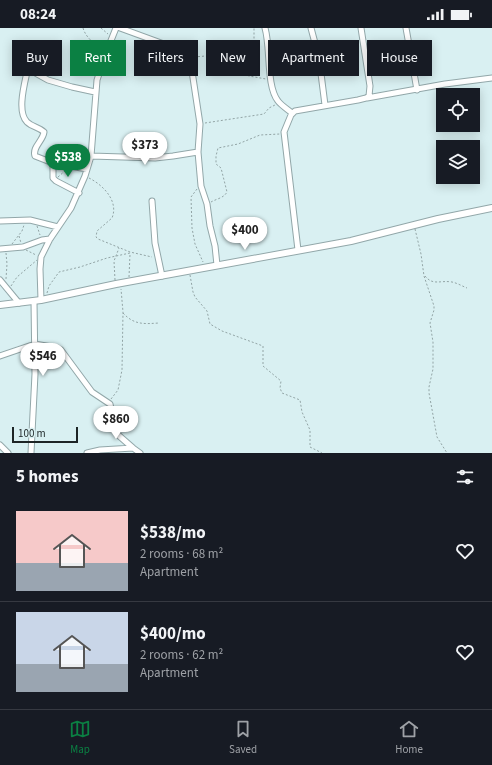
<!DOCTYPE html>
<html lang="en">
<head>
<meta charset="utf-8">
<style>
	:root { --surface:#171b24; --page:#242831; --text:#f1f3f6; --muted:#9ea1a6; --line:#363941; --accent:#0b8043 }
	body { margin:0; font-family:"Source Sans 3",sans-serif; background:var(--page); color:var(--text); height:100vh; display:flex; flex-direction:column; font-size:15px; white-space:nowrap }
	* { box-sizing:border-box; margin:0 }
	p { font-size:13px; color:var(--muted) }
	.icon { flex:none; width:22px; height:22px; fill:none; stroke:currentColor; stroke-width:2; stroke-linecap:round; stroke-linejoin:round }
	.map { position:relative; height:425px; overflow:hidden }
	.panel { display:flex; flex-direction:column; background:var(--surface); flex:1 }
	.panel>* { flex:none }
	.banner { position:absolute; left:12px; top:12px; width:468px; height:36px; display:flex; gap:8px }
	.controls { position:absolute; left:436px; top:60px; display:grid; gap:8px }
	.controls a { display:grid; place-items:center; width:44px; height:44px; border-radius:0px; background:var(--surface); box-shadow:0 2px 10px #0003; font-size:20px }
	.scale { position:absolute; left:12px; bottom:10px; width:66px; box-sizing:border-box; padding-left:4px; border:2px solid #1d2526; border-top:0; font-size:11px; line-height:14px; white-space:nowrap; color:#1d2526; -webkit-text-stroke:3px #d9f0f2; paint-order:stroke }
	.price { position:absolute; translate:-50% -34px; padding:0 9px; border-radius:14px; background:#fff; color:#222; font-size:13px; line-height:26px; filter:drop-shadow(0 1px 2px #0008) }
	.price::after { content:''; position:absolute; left:50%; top:24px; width:12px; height:9px; margin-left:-6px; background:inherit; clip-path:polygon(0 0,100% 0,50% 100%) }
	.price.on { background:var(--accent); color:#fff }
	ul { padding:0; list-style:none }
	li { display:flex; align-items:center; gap:12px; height:100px; padding:0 16px }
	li+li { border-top:1px solid var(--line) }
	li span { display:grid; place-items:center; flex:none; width:112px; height:80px; border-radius:0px; color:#555 }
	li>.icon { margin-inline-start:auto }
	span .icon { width:48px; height:48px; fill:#fffc; stroke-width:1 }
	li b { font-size:17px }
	h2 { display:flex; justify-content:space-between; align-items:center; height:48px; padding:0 16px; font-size:17px }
	.pill { padding:0 14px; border-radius:0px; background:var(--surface); box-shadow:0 2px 10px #0003; font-size:14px; line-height:36px }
	.pill.on { background:var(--accent); color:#fff }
	.status { display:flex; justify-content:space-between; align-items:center; height:28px; padding:0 20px; background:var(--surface); direction:ltr }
	.status svg { height:11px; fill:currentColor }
	.dock { display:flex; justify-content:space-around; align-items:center; height:56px; border-top:1px solid var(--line); background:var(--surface); font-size:11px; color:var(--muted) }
	.dock a { display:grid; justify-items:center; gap:2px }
	.dock .on { color:var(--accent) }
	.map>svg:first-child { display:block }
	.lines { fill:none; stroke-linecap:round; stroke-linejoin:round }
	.minor-casing { stroke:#92a7a9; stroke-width:7 }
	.tertiary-casing { stroke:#92a7a9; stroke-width:8 }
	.path { stroke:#92a4a5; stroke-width:1; stroke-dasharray:2 2; stroke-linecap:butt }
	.minor { stroke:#fff; stroke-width:5 }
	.tertiary { stroke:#fff; stroke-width:6 }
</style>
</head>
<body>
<div class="status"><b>08:24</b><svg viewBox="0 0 49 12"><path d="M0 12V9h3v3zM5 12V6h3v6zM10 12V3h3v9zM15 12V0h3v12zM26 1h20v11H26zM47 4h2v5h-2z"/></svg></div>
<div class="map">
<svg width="492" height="425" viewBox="0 0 492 425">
	<rect width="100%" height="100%" fill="#d9f0f2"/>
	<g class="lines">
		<g class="minor-casing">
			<path id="minor" d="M 120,0 L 183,23 L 190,30 L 200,96 L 198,124 L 201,158 L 207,176 L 210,198 L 215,218 L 217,237
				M 265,0 C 271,20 266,58 278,73 C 281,77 287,81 292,85
				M 311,0 L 319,30 L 325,77
				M 406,0 L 417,62
				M 367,70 L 445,56 L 492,50
				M 91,128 L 155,130 L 173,128 L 198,124
				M 53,135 L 53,150 L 56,153 L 79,165
				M 87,141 L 53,135 L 35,128 C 32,119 43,113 44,104 C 39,99 32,99 27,94 C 17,84 24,58 27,44 L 30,42 L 48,52 L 72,59 L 95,64
				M 152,173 L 155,215 L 162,248
				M 0,193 L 30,192 L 58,199
				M 0,221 L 23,219 L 42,212 L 50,211
				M 298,222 L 284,104 L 291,87 L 295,83 L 358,72 L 366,70 L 369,68 L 370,58 L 361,0
				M 0,252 L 19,275
				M 41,272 L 40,241 L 41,229 L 50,211 L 71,180 L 85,148 L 91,128 L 97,52 L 106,25 L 116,0
				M 0,328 L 35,316 L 57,320 L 61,322 L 92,364 L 110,376 L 115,400 L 117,406 L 133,420
				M 0,417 L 8,425
				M 31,425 L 35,346 L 34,273
				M 87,425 L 100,422 L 133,420 L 140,425"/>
		</g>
		<g class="tertiary-casing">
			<path id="tertiary" d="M 0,277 L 41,272 L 116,256 L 351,213 L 438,191 L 492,180"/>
		</g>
		<path class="path" d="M 83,0 C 86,10 94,15 102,22
			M 101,0 L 108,6
			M 254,18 L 262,19
			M 218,28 L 225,36 L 249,48 L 266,51
			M 194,29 L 217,27 L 233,27 L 252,18 L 254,13 L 254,0
			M 205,95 L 264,86 L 269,80 L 275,77
			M 58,149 L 66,142
			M 89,150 C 103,157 119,173 112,190 L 97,203 L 96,209 L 98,211 L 130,224 L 152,229
			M 197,161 L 191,169 L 192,200 L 195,216 L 203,234
			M 211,174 C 216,171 224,170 227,164 L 221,140 L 216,136 L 216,128 L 218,120 L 238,116 L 260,107 L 280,106
			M 37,198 L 40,207
			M 415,201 L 421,226 L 424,248 L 434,278 L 434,282 L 430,295 L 433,314 L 433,341 L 429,359 L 429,365 L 437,409 L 447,425
			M 19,208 L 21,215
			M 12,216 L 22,203 L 24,197
			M 26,222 L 36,227
			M 6,225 L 7,236 L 6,251
			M 190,247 L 193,264 L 195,269 L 207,283 L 210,296 L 222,303 L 263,318 L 263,338 L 281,353 L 280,360 L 282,365 L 300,372 L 302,384 L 310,402 L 310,419 L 322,425
			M 425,248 C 433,258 440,252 452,254 C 457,255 462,258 467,260
			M 129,249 L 130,226
			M 115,252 L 114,233 L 119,220
			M 11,258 L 17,249 L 37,232
			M 47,265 L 49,258 L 59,244 L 80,239 L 107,230 L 130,225
			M 123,285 C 134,297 144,296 159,295
			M 111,371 L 118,362 L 122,342 L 123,284 L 121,261"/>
		<use href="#minor" class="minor"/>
		<use href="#tertiary" class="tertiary"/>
	</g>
</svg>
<div class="controls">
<a><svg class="icon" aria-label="locate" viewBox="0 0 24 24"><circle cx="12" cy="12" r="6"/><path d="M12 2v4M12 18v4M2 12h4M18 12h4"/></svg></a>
<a><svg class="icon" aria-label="layers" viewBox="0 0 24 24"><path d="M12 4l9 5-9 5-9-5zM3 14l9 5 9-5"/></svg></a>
</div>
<div class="scale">100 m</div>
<b class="price" style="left:145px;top:138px">$373</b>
<b class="price on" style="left:68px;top:150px">$538</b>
<b class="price" style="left:245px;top:223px">$400</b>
<b class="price" style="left:43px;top:349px">$546</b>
<b class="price" style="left:116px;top:412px">$860</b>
<div class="banner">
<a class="pill">Buy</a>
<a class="pill on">Rent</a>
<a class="pill">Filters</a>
<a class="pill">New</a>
<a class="pill">Apartment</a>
<a class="pill">House</a>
</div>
</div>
<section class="panel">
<h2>5 homes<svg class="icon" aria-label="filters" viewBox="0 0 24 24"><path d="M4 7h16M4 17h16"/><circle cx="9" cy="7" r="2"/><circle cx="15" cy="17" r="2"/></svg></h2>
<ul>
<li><span style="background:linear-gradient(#f6c9c9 65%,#9aa5b1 0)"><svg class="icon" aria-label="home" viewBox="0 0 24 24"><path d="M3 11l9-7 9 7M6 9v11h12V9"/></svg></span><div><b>$538/mo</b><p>2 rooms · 68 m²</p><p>Apartment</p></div><svg class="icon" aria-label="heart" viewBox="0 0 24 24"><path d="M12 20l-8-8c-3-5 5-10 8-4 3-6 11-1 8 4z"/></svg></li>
<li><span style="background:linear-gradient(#c9d6e8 65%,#9aa5b1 0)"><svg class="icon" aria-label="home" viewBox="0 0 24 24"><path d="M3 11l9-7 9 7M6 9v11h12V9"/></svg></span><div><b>$400/mo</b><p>2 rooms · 62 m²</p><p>Apartment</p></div><svg class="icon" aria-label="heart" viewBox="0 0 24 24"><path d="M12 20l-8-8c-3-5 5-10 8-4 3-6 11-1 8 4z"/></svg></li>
</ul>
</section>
<nav class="dock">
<a class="on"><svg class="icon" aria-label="map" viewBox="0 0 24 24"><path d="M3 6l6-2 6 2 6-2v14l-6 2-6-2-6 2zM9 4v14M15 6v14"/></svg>Map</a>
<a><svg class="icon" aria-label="saved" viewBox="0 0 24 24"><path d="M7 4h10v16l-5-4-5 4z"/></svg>Saved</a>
<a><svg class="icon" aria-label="home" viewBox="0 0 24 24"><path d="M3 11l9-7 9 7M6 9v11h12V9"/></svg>Home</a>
</nav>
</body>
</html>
